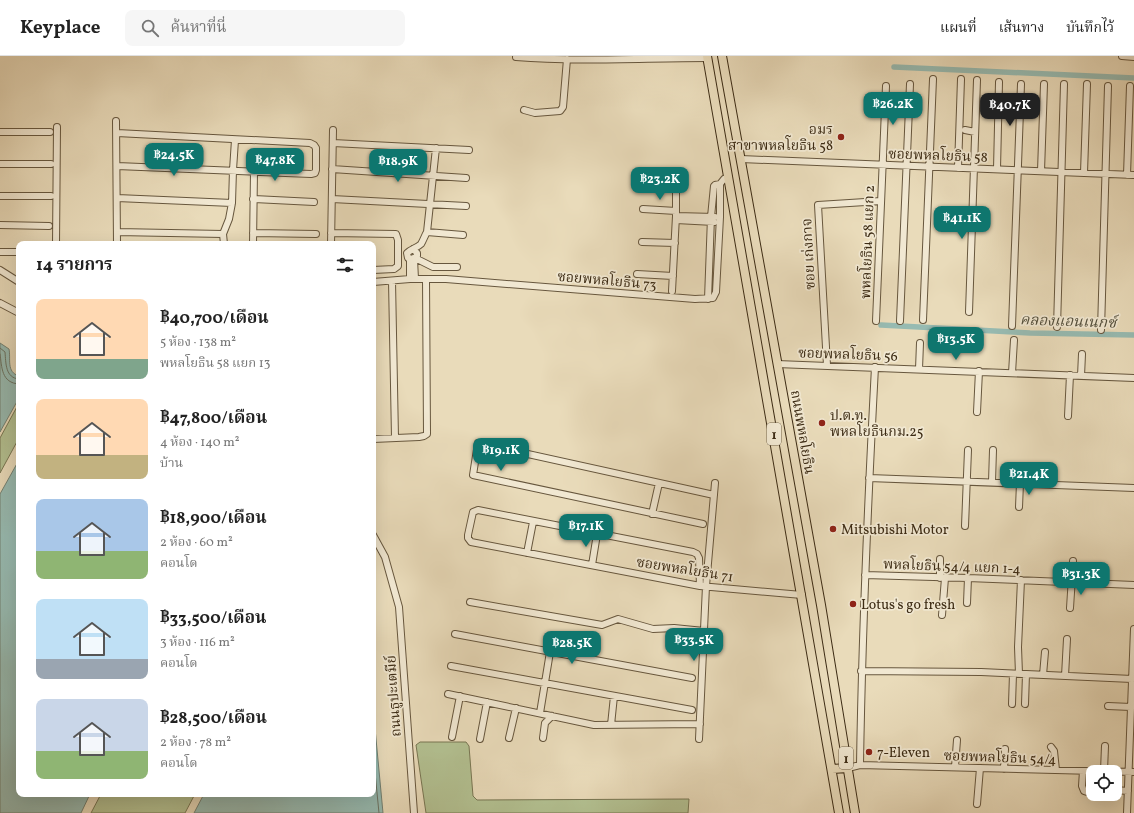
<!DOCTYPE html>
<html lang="th">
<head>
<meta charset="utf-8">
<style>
	:root { --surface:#fff; --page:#f6f6f6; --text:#222; --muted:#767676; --line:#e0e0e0; --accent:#0f766e }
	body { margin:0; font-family:Vollkorn,"Noto Serif Thai",serif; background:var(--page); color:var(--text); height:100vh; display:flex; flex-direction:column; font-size:15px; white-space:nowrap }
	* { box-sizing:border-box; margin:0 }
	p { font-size:13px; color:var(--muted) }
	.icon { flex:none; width:22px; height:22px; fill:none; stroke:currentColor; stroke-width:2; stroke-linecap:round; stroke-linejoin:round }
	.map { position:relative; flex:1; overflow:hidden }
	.drawer { position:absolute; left:16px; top:185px; width:360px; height:556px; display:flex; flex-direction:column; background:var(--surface); border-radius:8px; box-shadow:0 4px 16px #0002 }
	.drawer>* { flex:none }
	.controls { position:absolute; left:1086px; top:709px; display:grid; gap:8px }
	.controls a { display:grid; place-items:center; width:36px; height:36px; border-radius:8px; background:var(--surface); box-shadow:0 4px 16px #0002; font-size:20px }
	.price { position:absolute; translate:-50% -34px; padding:0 9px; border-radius:8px; background:var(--accent); color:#fff; font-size:13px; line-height:26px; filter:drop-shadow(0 1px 2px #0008) }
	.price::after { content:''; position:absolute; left:50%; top:24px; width:12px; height:9px; margin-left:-6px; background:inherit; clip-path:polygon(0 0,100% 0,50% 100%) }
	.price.active { background:#222; color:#fff }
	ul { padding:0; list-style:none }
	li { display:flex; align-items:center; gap:12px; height:100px; padding:0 20px }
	li span { display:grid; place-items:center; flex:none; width:112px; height:80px; border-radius:8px; color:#555 }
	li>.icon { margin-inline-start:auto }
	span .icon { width:48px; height:48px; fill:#fffc; stroke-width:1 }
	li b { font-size:17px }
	h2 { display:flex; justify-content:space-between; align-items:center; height:48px; padding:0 20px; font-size:17px }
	header { display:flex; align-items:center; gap:24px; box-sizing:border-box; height:56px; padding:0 20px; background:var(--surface); border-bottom:1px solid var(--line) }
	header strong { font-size:19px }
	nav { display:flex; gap:22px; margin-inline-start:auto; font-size:14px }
	.search { width:280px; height:36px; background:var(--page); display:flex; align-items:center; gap:10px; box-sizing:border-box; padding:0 14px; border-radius:8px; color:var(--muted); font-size:15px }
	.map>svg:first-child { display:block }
	.green { fill:#b3c192; stroke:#787653 }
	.water { fill:#97bbb2; stroke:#738173 }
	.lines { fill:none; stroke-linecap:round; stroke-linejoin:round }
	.shore { stroke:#6a7363; stroke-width:1 }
	.canal { stroke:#97bbb2; stroke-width:5.5 }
	.minor-casing { stroke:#67573e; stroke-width:8 }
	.major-casing { stroke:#3c2b14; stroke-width:10 }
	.minor { stroke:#f1e8d2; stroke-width:6 }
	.major { stroke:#e9dbba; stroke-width:8 }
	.poi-dot { fill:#8f2418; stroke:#f1e8d2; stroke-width:1.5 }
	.labels { text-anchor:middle; stroke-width:3.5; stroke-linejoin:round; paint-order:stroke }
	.shield { fill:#f1e8d2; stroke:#72644d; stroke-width:1 }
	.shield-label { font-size:13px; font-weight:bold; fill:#3c2b14 }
	.poi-label { font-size:14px; fill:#3c2b14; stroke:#f1e8d2; text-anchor:start }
	.street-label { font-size:14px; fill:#3c2b14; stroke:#f1e8d2 }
	.water-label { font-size:15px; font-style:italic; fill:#534f3c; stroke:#f1e8d2 }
</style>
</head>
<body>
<header>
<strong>Keyplace</strong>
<div class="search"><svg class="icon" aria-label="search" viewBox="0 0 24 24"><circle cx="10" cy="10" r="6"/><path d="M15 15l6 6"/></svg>ค้นหาที่นี่</div>
<nav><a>แผนที่</a><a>เส้นทาง</a><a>บันทึกไว้</a></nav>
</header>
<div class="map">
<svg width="1134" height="757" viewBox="0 0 1134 757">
	<rect width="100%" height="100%" fill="#e9dbba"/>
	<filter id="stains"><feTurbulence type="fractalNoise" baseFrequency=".005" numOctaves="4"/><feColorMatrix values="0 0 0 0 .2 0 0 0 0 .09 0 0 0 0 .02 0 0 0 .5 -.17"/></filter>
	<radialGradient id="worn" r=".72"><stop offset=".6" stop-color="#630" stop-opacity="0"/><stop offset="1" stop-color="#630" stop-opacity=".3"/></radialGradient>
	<path class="green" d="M 19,347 L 19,382 L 0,417 L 0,382 Z
		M 420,686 L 466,686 L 469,690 L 473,740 L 477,744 L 689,743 L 688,757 L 426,757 L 416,689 Z
		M 101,738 L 195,738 L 185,757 L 91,757 Z"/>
	<path class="water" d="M 0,287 L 9,293 C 11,303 6,316 19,320 L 19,342 L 0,376 Z
		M 19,404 L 19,738 L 90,738 L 81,757 L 0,757 L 0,438 Z
		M 373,651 L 383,757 L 194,757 L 204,738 L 373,738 Z"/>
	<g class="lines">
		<path class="shore" d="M 0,292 L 5,296 C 6,307 5,322 19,323
			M 0,298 C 2,311 1,327 19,328
			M 373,696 L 379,757"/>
		<path class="canal" d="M 894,11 L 1134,22
			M 881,269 L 1030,277 L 1134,279"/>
		<g class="minor-casing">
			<path id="minor" d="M 1122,0 L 1134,1
				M 516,1 C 579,6 643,2 707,2
				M 524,54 L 535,57 L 560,55 L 563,51 L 567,3
				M 116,65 L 117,188
				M 965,74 L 975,76
				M 0,76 L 50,76
				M 333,87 L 469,94
				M 741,103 L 1134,119
				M 0,108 L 51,108
				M 117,110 L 311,118 L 315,117 L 316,114 L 316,92 L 314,89 L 310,87 L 117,77
				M 958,112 L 961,23
				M 332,113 L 466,122
				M 997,113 L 999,26
				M 1041,115 L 1044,28
				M 1084,117 L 1087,28
				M 1127,119 L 1130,30
				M 0,140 L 51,140
				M 117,142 L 232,147
				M 253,143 L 314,146
				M 332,143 L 466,150
				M 643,153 L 676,155
				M 676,160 L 715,161
				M 676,164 L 714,166
				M 0,169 L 49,170
				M 117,176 L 223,178
				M 427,176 L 463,179
				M 253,177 L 316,178
				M 331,177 L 396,178 L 398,184 L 398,210 L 394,213 L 373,214
				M 642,186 L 675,187
				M 56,188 L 57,71
				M 224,188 L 223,178 L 229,163 L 232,147 L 233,114 L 235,84
				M 253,188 L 254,116
				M 331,188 L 333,74
				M 413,193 L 417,197 L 417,200 L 412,203 L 408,202 L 407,197 C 411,193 417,192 421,188 C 423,185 425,179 427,176 L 436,92
				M 0,196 L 19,196
				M 415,202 L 433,211 L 457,211
				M 414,203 L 415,223
				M 0,214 L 19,226
				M 637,218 L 673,220
				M 410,223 L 410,203
				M 392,225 L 395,382
				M 373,226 L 410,223 L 446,223 L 695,243 L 713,242 L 716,236 L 720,161 L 720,128 L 724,123 L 728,122
				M 672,235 L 676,160 L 676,125
				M 708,243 L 711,161 L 714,130 L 715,129 L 720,128
				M 0,247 L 19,257
				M 969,256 L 977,24
				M 923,264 L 933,23
				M 876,265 L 886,30
				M 900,265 L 910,28
				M 1012,270 L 1021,28
				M 1057,271 L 1064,28
				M 1101,274 L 1108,30
				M 777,308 L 1134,322
				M 827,309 L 818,149 L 881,145
				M 919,313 L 920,287
				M 1012,317 L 1014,284
				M 1081,320 L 1082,298
				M 977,356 L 979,315
				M 1068,360 L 1070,319
				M 373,383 L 419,381 L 424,380 L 427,378 L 426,223
				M 869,422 L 1134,432
				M 992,426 L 993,394
				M 1019,451 L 1020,427
				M 652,458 L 659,427
				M 703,468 L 473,419 L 478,387 L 714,439
				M 965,470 L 968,394
				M 373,479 L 385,501 L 399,551 L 414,757
				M 527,497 L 533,466
				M 940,503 L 940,522
				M 592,509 L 597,478
				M 865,519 L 968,522 L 1134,529
				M 700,530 L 699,502 L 697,498 L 693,496 L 478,454 L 473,456 L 468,479 L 468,482 L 471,486 L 700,530 L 802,539
				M 470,546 L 602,569 L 618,563 L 653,573 L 674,572 L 704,575
				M 967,547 L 968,522
				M 1070,552 L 1073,505
				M 942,559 L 945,522
				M 455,578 L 692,622
				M 451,610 L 692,654
				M 861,615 L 981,616 L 1132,623
				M 1019,618 L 1018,591 L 1021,524
				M 1043,619 L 1045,596
				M 1065,620 L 1067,583
				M 448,638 L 594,669 L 700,668
				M 1012,648 L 1013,618
				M 1025,648 L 1026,618
				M 1108,650 L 1131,651
				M 540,657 L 550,596
				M 611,669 L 614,640
				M 452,681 L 460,640
				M 509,682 L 516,652
				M 543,682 L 545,667 L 552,660
				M 480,683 L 487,646
				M 699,683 L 706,530 L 715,427
				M 1051,691 L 1054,695 L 1056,714
				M 860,709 C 862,576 868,443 875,311
				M 955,711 L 957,684
				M 848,712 L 860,709 L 1134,716
				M 1004,713 L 1005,693
				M 1083,715 L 1082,730 L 1084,735 L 1087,736
				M 1104,715 L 1105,690
				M 1115,734 L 1128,735
				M 977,748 L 980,712
				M 1127,757 L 1134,573"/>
		</g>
		<g class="major-casing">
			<path id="major" d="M 707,0 L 839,757
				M 722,0 L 821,549 L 855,757
				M 832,713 L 848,712"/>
		</g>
		<use href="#minor" class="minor"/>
		<use href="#major" class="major"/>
	</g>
	<g class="poi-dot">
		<circle cx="841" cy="81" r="4"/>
		<circle cx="822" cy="367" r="4"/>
		<circle cx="833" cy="473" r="4"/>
		<circle cx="853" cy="548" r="4"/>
		<circle cx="869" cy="696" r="4"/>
	</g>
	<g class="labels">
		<g class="shield">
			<rect x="767" y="367" width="14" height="22" rx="3"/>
			<rect x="839" y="691" width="14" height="22" rx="3"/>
		</g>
		<g class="shield-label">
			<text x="774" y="383">1</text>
			<text x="846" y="707">1</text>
		</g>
		<g class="poi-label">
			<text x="833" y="78" text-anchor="end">อมร<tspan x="833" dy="16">สาขาพหลโยธิน 58</tspan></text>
			<text x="830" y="364">ป.ต.ท.<tspan x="830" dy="16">พหลโยธินกม.25</tspan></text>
			<text x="841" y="478">Mitsubishi Motor</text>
			<text x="861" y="553">Lotus's go fresh</text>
			<text x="877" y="701">7-Eleven</text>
		</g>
		<g class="street-label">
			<text transform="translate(938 99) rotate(2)" y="5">ซอยพหลโยธิน 58</text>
			<text transform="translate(867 186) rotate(-88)" y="5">พหลโยธิน 58 แยก 2</text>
			<text transform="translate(808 198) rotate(-93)" y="5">ซอย เก่งกาจ</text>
			<text transform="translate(607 224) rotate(5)" y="5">ซอยพหลโยธิน 73</text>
			<text transform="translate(848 298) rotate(2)" y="5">ซอยพหลโยธิน 56</text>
			<text transform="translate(803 376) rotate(80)" y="5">ถนนพหลโยธิน</text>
			<text transform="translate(952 510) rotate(2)" y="5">พหลโยธิน 54/4 แยก 1-4</text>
			<text transform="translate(685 513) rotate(9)" y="5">ซอยพหลโยธิน 71</text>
			<text transform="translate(393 640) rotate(-94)" y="5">ถนนธูปะเตมีย์</text>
			<text transform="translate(1000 701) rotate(2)" y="5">ซอยพหลโยธิน 54/4</text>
		</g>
		<g class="water-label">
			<text transform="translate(1068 265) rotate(2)" y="5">คลองแอนเนกซ์</text>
		</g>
	</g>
	<rect width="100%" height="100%" filter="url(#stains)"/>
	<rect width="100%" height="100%" fill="url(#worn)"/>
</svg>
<div class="controls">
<a><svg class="icon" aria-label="locate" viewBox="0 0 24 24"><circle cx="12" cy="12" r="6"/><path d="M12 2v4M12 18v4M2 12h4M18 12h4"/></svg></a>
</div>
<b class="price" style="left:893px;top:70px">฿26.2K</b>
<b class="price active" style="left:1010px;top:71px">฿40.7K</b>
<b class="price" style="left:174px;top:121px">฿24.5K</b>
<b class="price" style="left:275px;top:126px">฿47.8K</b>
<b class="price" style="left:398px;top:127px">฿18.9K</b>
<b class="price" style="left:660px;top:145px">฿23.2K</b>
<b class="price" style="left:962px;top:184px">฿41.1K</b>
<b class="price" style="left:956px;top:305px">฿13.5K</b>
<b class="price" style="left:501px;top:416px">฿19.1K</b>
<b class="price" style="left:1029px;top:440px">฿21.4K</b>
<b class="price" style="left:586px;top:492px">฿17.1K</b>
<b class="price" style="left:1081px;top:540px">฿31.3K</b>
<b class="price" style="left:694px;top:606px">฿33.5K</b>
<b class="price" style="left:572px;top:609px">฿28.5K</b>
<section class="drawer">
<h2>14 รายการ<svg class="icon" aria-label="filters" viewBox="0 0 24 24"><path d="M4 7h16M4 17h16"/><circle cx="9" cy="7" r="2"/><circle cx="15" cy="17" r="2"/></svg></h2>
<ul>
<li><span style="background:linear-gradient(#ffd9b3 75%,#7fa58c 0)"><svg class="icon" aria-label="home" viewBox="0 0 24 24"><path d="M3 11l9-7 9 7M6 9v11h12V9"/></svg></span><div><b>฿40,700/เดือน</b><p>5 ห้อง · 138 m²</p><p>พหลโยธิน 58 แยก 13</p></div></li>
<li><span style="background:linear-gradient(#ffd9b3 70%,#c2b280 0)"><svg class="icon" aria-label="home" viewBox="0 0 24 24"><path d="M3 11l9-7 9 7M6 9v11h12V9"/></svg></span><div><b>฿47,800/เดือน</b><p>4 ห้อง · 140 m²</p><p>บ้าน</p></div></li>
<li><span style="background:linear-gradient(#a9c7e8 65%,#8fb573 0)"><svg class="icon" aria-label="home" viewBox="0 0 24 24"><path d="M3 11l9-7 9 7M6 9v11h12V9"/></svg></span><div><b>฿18,900/เดือน</b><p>2 ห้อง · 60 m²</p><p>คอนโด</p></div></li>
<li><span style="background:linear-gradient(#bfe0f5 75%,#9aa5b1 0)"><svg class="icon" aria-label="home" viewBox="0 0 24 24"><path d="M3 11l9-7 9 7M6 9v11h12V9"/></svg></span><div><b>฿33,500/เดือน</b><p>3 ห้อง · 116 m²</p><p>คอนโด</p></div></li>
<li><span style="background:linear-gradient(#c9d6e8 65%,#8fb573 0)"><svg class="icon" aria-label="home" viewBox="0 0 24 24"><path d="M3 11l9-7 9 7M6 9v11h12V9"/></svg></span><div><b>฿28,500/เดือน</b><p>2 ห้อง · 78 m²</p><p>คอนโด</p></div></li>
</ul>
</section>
</div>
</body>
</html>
